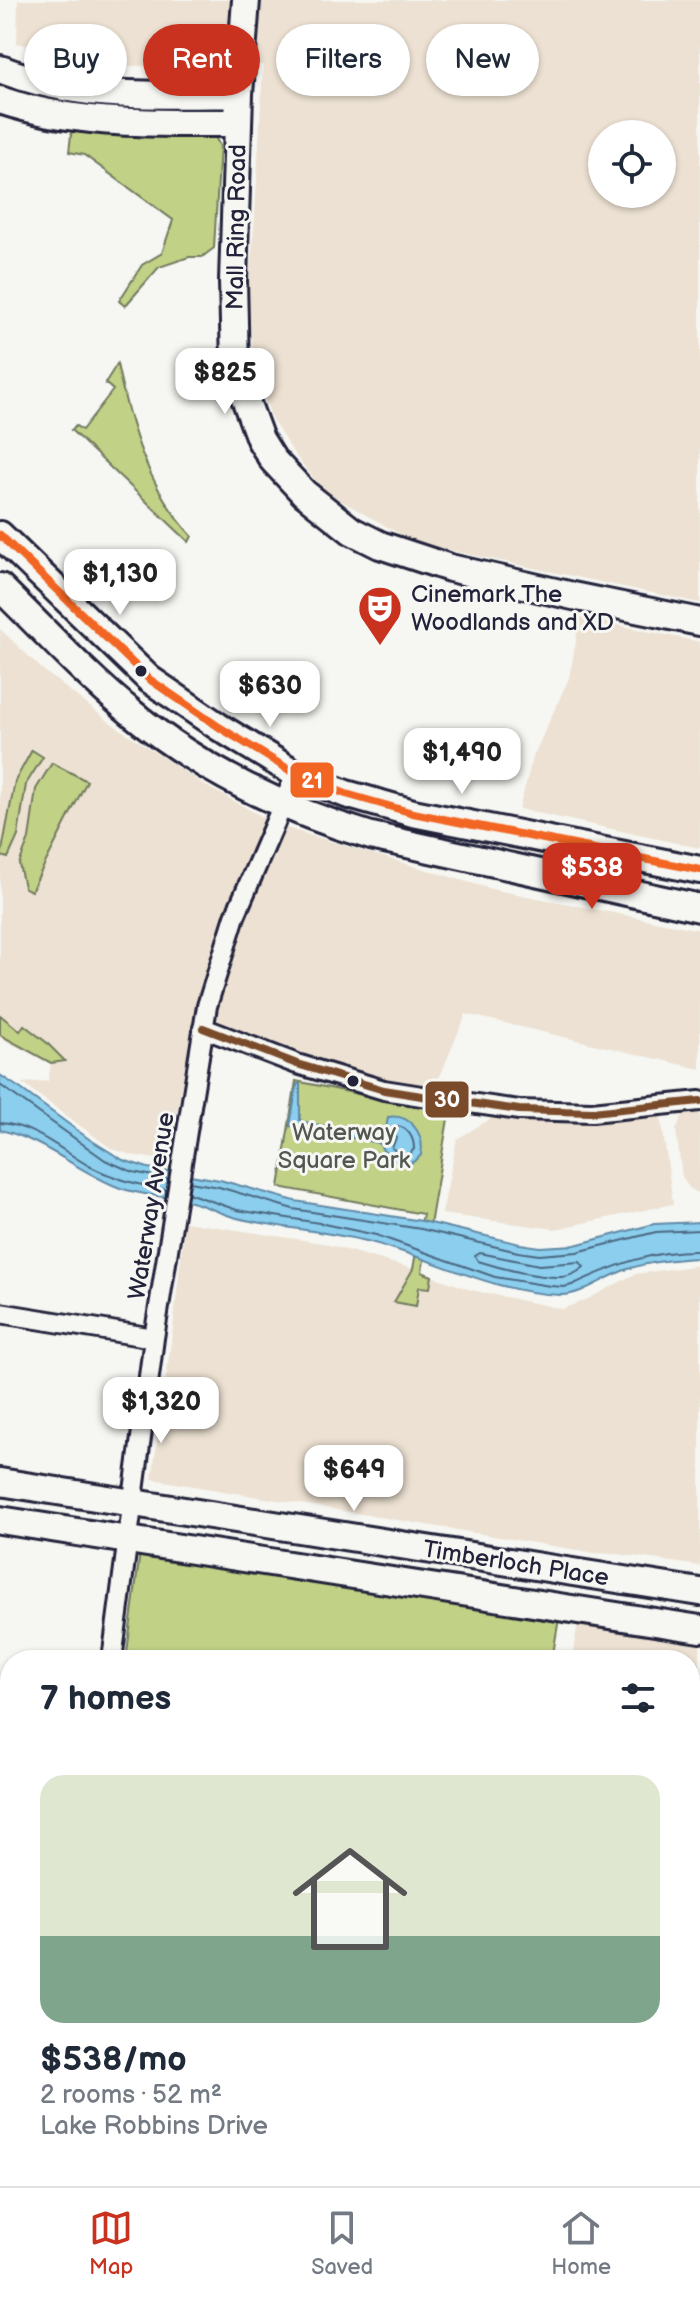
<!DOCTYPE html>
<html lang="en">
<head>
<meta charset="utf-8">
<style>
	:root { --surface:#fff; --page:#f6f6f7; --text:#1f2937; --muted:#747a83; --line:#e0e1e3; --accent:#c8321e }
	body { margin:0; font-family:"Balsamiq Sans",sans-serif; background:var(--page); color:var(--text); height:100vh; display:flex; flex-direction:column; font-size:30px; white-space:nowrap }
	* { box-sizing:border-box; margin:0 }
	p { font-size:26px; color:var(--muted) }
	.icon { flex:none; width:44px; height:44px; fill:none; stroke:currentColor; stroke-width:2; stroke-linecap:round; stroke-linejoin:round }
	.map { position:relative; flex:1; overflow:hidden }
	.sheet { position:absolute; left:0px; top:1650px; width:700px; height:536px; display:flex; flex-direction:column; background:var(--surface); border-radius:32px 32px 0 0; box-shadow:0 2px 6px #0004 }
	.sheet>* { flex:none }
	.hud { position:absolute; left:24px; top:24px; width:652px; height:72px; display:flex; gap:16px }
	.buttons { position:absolute; left:588px; top:120px; display:grid; gap:16px }
	.buttons a { display:grid; place-items:center; width:88px; height:88px; border-radius:50%; background:var(--surface); box-shadow:0 2px 6px #0004; font-size:40px }
	.price { position:absolute; translate:-50% -68px; padding:0 18px; border-radius:16px; background:#fff; color:#222; font-size:26px; line-height:52px; filter:drop-shadow(0 2px 4px #0008) }
	.price::after { content:''; position:absolute; left:50%; top:48px; width:24px; height:18px; margin-left:-12px; background:inherit; clip-path:polygon(0 0,100% 0,50% 100%) }
	.price.on { background:var(--accent); color:#fff }
	ul { padding:0; list-style:none }
	li { display:grid; align-content:center; gap:16px; height:424px; padding:0 40px }
	li span { display:grid; place-items:center; height:248px; border-radius:24px; color:#555 }
	li>.icon { margin-inline-start:auto }
	span .icon { width:144px; height:144px; fill:#fffc; stroke-width:1 }
	li b { font-size:34px }
	h2 { display:flex; justify-content:space-between; align-items:center; height:96px; padding:0 40px; font-size:34px }
	.tag { padding:0 28px; border-radius:36px; background:var(--surface); box-shadow:0 2px 6px #0004; font-size:28px; line-height:72px }
	.tag.on { background:var(--accent); color:#fff }
	.menu { display:flex; justify-content:space-around; align-items:center; height:112px; border-top:2px solid var(--line); background:var(--surface); font-size:22px; color:var(--muted) }
	.menu a { display:grid; justify-items:center; gap:4px }
	.menu .on { color:var(--accent) }
	.map>svg:first-child { display:block }
	.built { fill:#ece1d2; fill-rule:evenodd }
	.green { fill:#c1d185; stroke:#727a60; stroke-width:2 }
	.water { fill:#8bceed; stroke:#6189a6; stroke-width:2 }
	.lines { fill:none; stroke-linecap:round; stroke-linejoin:round }
	.shore { stroke:#4c6782; stroke-width:2 }
	.street-casing { stroke:#22223b; stroke-width:24 }
	.secondary-casing { stroke:#22223b; stroke-width:32 }
	.primary-casing { stroke:#22223b; stroke-width:34 }
	.street { stroke:#f6f6f2; stroke-width:18 }
	.secondary { stroke:#f6f6f2; stroke-width:26 }
	.primary { stroke:#f6f6f2; stroke-width:28 }
	.bus-1-casing { stroke:#f6f6f2; stroke-width:14 }
	.bus-2-casing { stroke:#f6f6f2; stroke-width:14 }
	.bus-1 { stroke:#f26522; stroke-width:8 }
	.bus-2 { stroke:#7a4b2a; stroke-width:8 }
	.bus-dot { fill:#22223b; stroke:#f6f6f2; stroke-width:3 }
	.labels { text-anchor:middle; stroke-width:6; stroke-linejoin:round; paint-order:stroke }
	.street-label { font-size:24px; fill:#22223b; stroke:#f6f6f2 }
	.poi-label { font-size:24px; fill:#22223b; stroke:#f6f6f2; text-anchor:start }
	.park-label { font-size:24px; fill:#525751; stroke:#f6f6f2 }
	.line-badge { stroke:#f6f6f2; stroke-width:3 }
	.badge-label { font-size:22px; text-anchor:middle; font-weight:bold; fill:#fff }
</style>
</head>
<body>
<div class="map">
<svg width="700" height="2186" viewBox="0 0 700 2186">
	<rect width="100%" height="100%" fill="#f6f6f2"/>
	<filter id="ink" filterUnits="userSpaceOnUse"><feTurbulence type="fractalNoise" baseFrequency=".0125" numOctaves="2"/><feDisplacementMap in="SourceGraphic" scale="16" xChannelSelector="R" yChannelSelector="G"/><feConvolveMatrix kernelMatrix="1 2 1 2 8 2 1 2 1" color-interpolation-filters="sRGB"/></filter>
	<g filter="url(#ink)">
		<path class="built" d="M 18,0 L 700,0 L 700,603 L 439,548 L 405,537 L 324,491 L 295,455 L 272,420 L 254,363 L 248,296 L 255,217 L 263,65 L 114,66 L 17,43 ZM 602,134 L 662,134 L 662,194 L 602,194 Z
			M 578,617 L 700,642 L 700,848 L 519,809 L 533,757 L 569,678 L 576,642 Z
			M 0,629 L 44,671 L 108,721 L 206,786 L 279,826 L 491,889 L 700,930 L 700,1069 L 466,1014 L 432,1095 L 334,1067 L 225,1025 L 195,1011 L 168,1161 L 132,1155 L 112,1149 L 22,1083 L 48,1081 L 51,1064 L 0,1038 Z
			M 700,1109 L 700,1194 L 689,1188 L 682,1176 L 676,1130 L 683,1114 Z
			M 500,1113 L 661,1117 L 673,1204 L 555,1229 L 442,1214 L 457,1139 Z
			M 185,1222 L 322,1243 L 413,1269 L 394,1302 L 416,1306 L 419,1286 L 430,1288 L 432,1276 L 471,1290 L 562,1309 L 584,1301 L 635,1274 L 700,1265 L 700,1566 L 618,1554 L 595,1553 L 152,1479 L 173,1328 Z
			M 578,1621 L 700,1641 L 700,1944 L 691,2014 L 690,1660 L 572,1660 Z"/>
		<path class="green" d="M 72,127 L 208,133 L 215,137 L 220,146 L 214,248 L 202,257 L 189,257 L 159,267 L 125,306 L 119,301 L 142,265 L 162,253 L 173,220 L 84,155 L 69,152 Z
			M 117,364 C 130,426 148,489 192,536 L 189,542 L 71,430 L 76,426 L 82,430 L 113,390 L 105,383 Z
			M 32,750 L 43,757 L 26,784 L 18,836 L 8,858 L 1,856 L 15,781 Z
			M 52,763 L 87,781 L 31,891 L 24,887 L 19,864 L 29,839 L 36,789 Z
			M 0,1015 L 20,1031 L 24,1025 L 46,1042 L 65,1061 L 51,1063 L 0,1035 Z
			M 296,1081 L 449,1113 L 422,1272 L 432,1276 L 430,1288 L 419,1287 L 416,1306 L 394,1302 L 413,1269 L 423,1214 L 279,1187 Z
			M 140,1552 L 559,1618 L 552,1660 L 126,1660 Z
			M 0,1942 L 10,1944 L 10,2030 L 0,2030 Z
			M 700,1954 L 700,2060 L 690,2059 L 690,2015 Z
			M 292,2176 L 444,2176 L 443,2186 L 292,2186 Z"/>
		<path class="water" d="M 0,1075 L 21,1089 L 89,1139 L 123,1160 L 148,1168 L 220,1180 L 295,1201 L 422,1221 L 520,1244 L 540,1247 L 575,1245 L 654,1224 L 700,1222 L 700,1258 C 676,1259 651,1261 628,1269 C 608,1275 581,1296 561,1295 C 495,1293 437,1260 374,1243 C 329,1231 282,1229 237,1218 C 221,1214 207,1206 191,1202 C 167,1196 143,1196 120,1188 C 78,1172 43,1139 0,1130 Z
			M 297,1084 L 300,1084 L 300,1121 L 388,1139 L 386,1129 L 388,1117 C 410,1113 425,1134 421,1155 C 406,1173 387,1160 379,1143 L 290,1126 Z"/>
		<g class="lines">
			<path class="shore" d="M 0,1085 L 105,1160 L 133,1172 L 168,1179
				M 0,1123 C 33,1125 61,1150 89,1166 C 114,1179 139,1185 167,1190
				M 397,1126 C 408,1127 414,1138 414,1149 L 408,1156 L 401,1155 L 392,1148 L 396,1138 L 395,1129 Z
				M 190,1182 L 219,1187 L 293,1209 L 421,1229 L 518,1252 L 539,1255 L 577,1252 L 656,1232 L 700,1230
				M 188,1193 L 237,1210 L 319,1223 L 376,1235 L 495,1277 L 550,1286 L 564,1287 L 572,1285 C 615,1265 652,1250 700,1251
				M 480,1253 L 539,1265 L 580,1262 L 584,1267 C 578,1272 570,1277 561,1277 C 538,1278 500,1268 478,1261 L 475,1256 Z"/>
			<g class="street-casing">
				<path id="street" d="M 203,1028 L 297,1064 L 384,1090 L 428,1097 L 519,1110 L 592,1112 L 700,1101
					M 0,1313 L 154,1338
					M 112,1660 L 154,1338 L 207,1006 L 235,916 L 296,774
					M 56,2186 L 57,2176"/>
			</g>
			<g class="secondary-casing">
				<path id="secondary" d="M 246,0 L 239,94 L 233,281 L 235,365 L 240,385 L 260,439 L 273,460 L 304,493 L 352,531 L 380,545 L 450,568 L 573,596 L 700,622
					M 0,69 C 81,100 155,95 239,94
					M 0,100 C 77,126 158,123 238,123
					M 0,535 L 149,679 L 219,727 L 296,774 L 346,794 L 413,813 L 700,870
					M 0,587 C 44,630 86,676 133,714 C 201,770 286,811 371,836 L 700,908
					M 0,1482 L 700,1592
					M 0,1520 L 700,1629"/>
			</g>
			<g class="primary-casing">
				<path id="primary" d="M 0,2046 L 10,2046
					M 690,2081 L 700,2079
					M 0,2117 L 10,2117
					M 690,2141 L 700,2141
					M 690,2164 L 700,2165"/>
			</g>
			<use href="#street" class="street"/>
			<use href="#secondary" class="secondary"/>
			<use href="#primary" class="primary"/>
			<g class="bus-1-casing">
				<path id="bus-1" d="M 0,535 L 149,679 L 219,727 L 296,774 L 346,794 L 413,813 L 700,870"/>
			</g>
			<g class="bus-2-casing">
				<path id="bus-2" d="M 203,1028 L 297,1064 L 384,1090 L 428,1097 L 519,1110 L 592,1112 L 700,1101"/>
			</g>
			<use href="#bus-1" class="bus-1"/>
			<use href="#bus-2" class="bus-2"/>
		</g>
	</g>
	<defs>
		<g id="theatre-pin" transform="scale(2.3)"><path d="M0 17L-7.5 6A9.5 9.5 0 1 1 7.5 6Z" fill="#c8321e" stroke="#f6f6f2"/><path d="M-5-5.5Q0-4 5-5.5V0Q5 5 0 6Q-5 5-5 0ZM-3.3-2.5H-1v1.5H-3.3ZM1-2.5H3.3v1.5H1ZM-2.8 1Q0 5.5 2.8 1Z" fill="#fff"/></g>
	</defs>
	<g fill-rule="evenodd">
		<use href="#theatre-pin" x="380" y="608"/>
	</g>
	<g class="bus-dot">
		<circle cx="141" cy="671" r="7"/>
		<circle cx="353" cy="1081" r="7"/>
	</g>
	<g class="labels">
		<g class="street-label">
			<text transform="translate(236 227) rotate(-89)" y="8">Mall Ring Road</text>
			<text transform="translate(151 1206) rotate(-81)" y="8">Waterway Avenue</text>
			<text transform="translate(516 1563) rotate(9)" y="8">Timberloch Place</text>
		</g>
		<g class="poi-label">
			<text x="411" y="602">Cinemark The<tspan x="411" dy="28">Woodlands and XD</tspan></text>
		</g>
		<g class="park-label">
			<text x="344" y="1140">Waterway<tspan x="344" dy="28">Square Park</tspan></text>
		</g>
	</g>
	<g class="line-badge">
		<rect x="289" y="761" width="46" height="38" rx="8" fill="#f26522"/>
		<rect x="424" y="1080" width="46" height="39" rx="8" fill="#7a4b2a"/>
	</g>
	<g class="badge-label">
		<text x="312" y="788">21</text>
		<text x="447" y="1107">30</text>
	</g>
</svg>
<div class="buttons">
<a><svg class="icon" aria-label="locate" viewBox="0 0 24 24"><circle cx="12" cy="12" r="6"/><path d="M12 2v4M12 18v4M2 12h4M18 12h4"/></svg></a>
</div>
<b class="price" style="left:225px;top:416px">$825</b>
<b class="price" style="left:120px;top:617px">$1,130</b>
<b class="price" style="left:270px;top:729px">$630</b>
<b class="price" style="left:462px;top:796px">$1,490</b>
<b class="price on" style="left:592px;top:911px">$538</b>
<b class="price" style="left:161px;top:1445px">$1,320</b>
<b class="price" style="left:354px;top:1513px">$649</b>
<div class="hud">
<a class="tag">Buy</a>
<a class="tag on">Rent</a>
<a class="tag">Filters</a>
<a class="tag">New</a>
</div>
<section class="sheet">
<h2>7 homes<svg class="icon" aria-label="filters" viewBox="0 0 24 24"><path d="M4 7h16M4 17h16"/><circle cx="9" cy="7" r="2"/><circle cx="15" cy="17" r="2"/></svg></h2>
<ul>
<li><span style="background:linear-gradient(#dfe7d0 65%,#7fa58c 0)"><svg class="icon" aria-label="home" viewBox="0 0 24 24"><path d="M3 11l9-7 9 7M6 9v11h12V9"/></svg></span><div><b>$538/mo</b><p>2 rooms · 52 m²</p><p>Lake Robbins Drive</p></div></li>
</ul>
</section>
</div>
<nav class="menu">
<a class="on"><svg class="icon" aria-label="map" viewBox="0 0 24 24"><path d="M3 6l6-2 6 2 6-2v14l-6 2-6-2-6 2zM9 4v14M15 6v14"/></svg>Map</a>
<a><svg class="icon" aria-label="saved" viewBox="0 0 24 24"><path d="M7 4h10v16l-5-4-5 4z"/></svg>Saved</a>
<a><svg class="icon" aria-label="home" viewBox="0 0 24 24"><path d="M3 11l9-7 9 7M6 9v11h12V9"/></svg>Home</a>
</nav>
</body>
</html>
